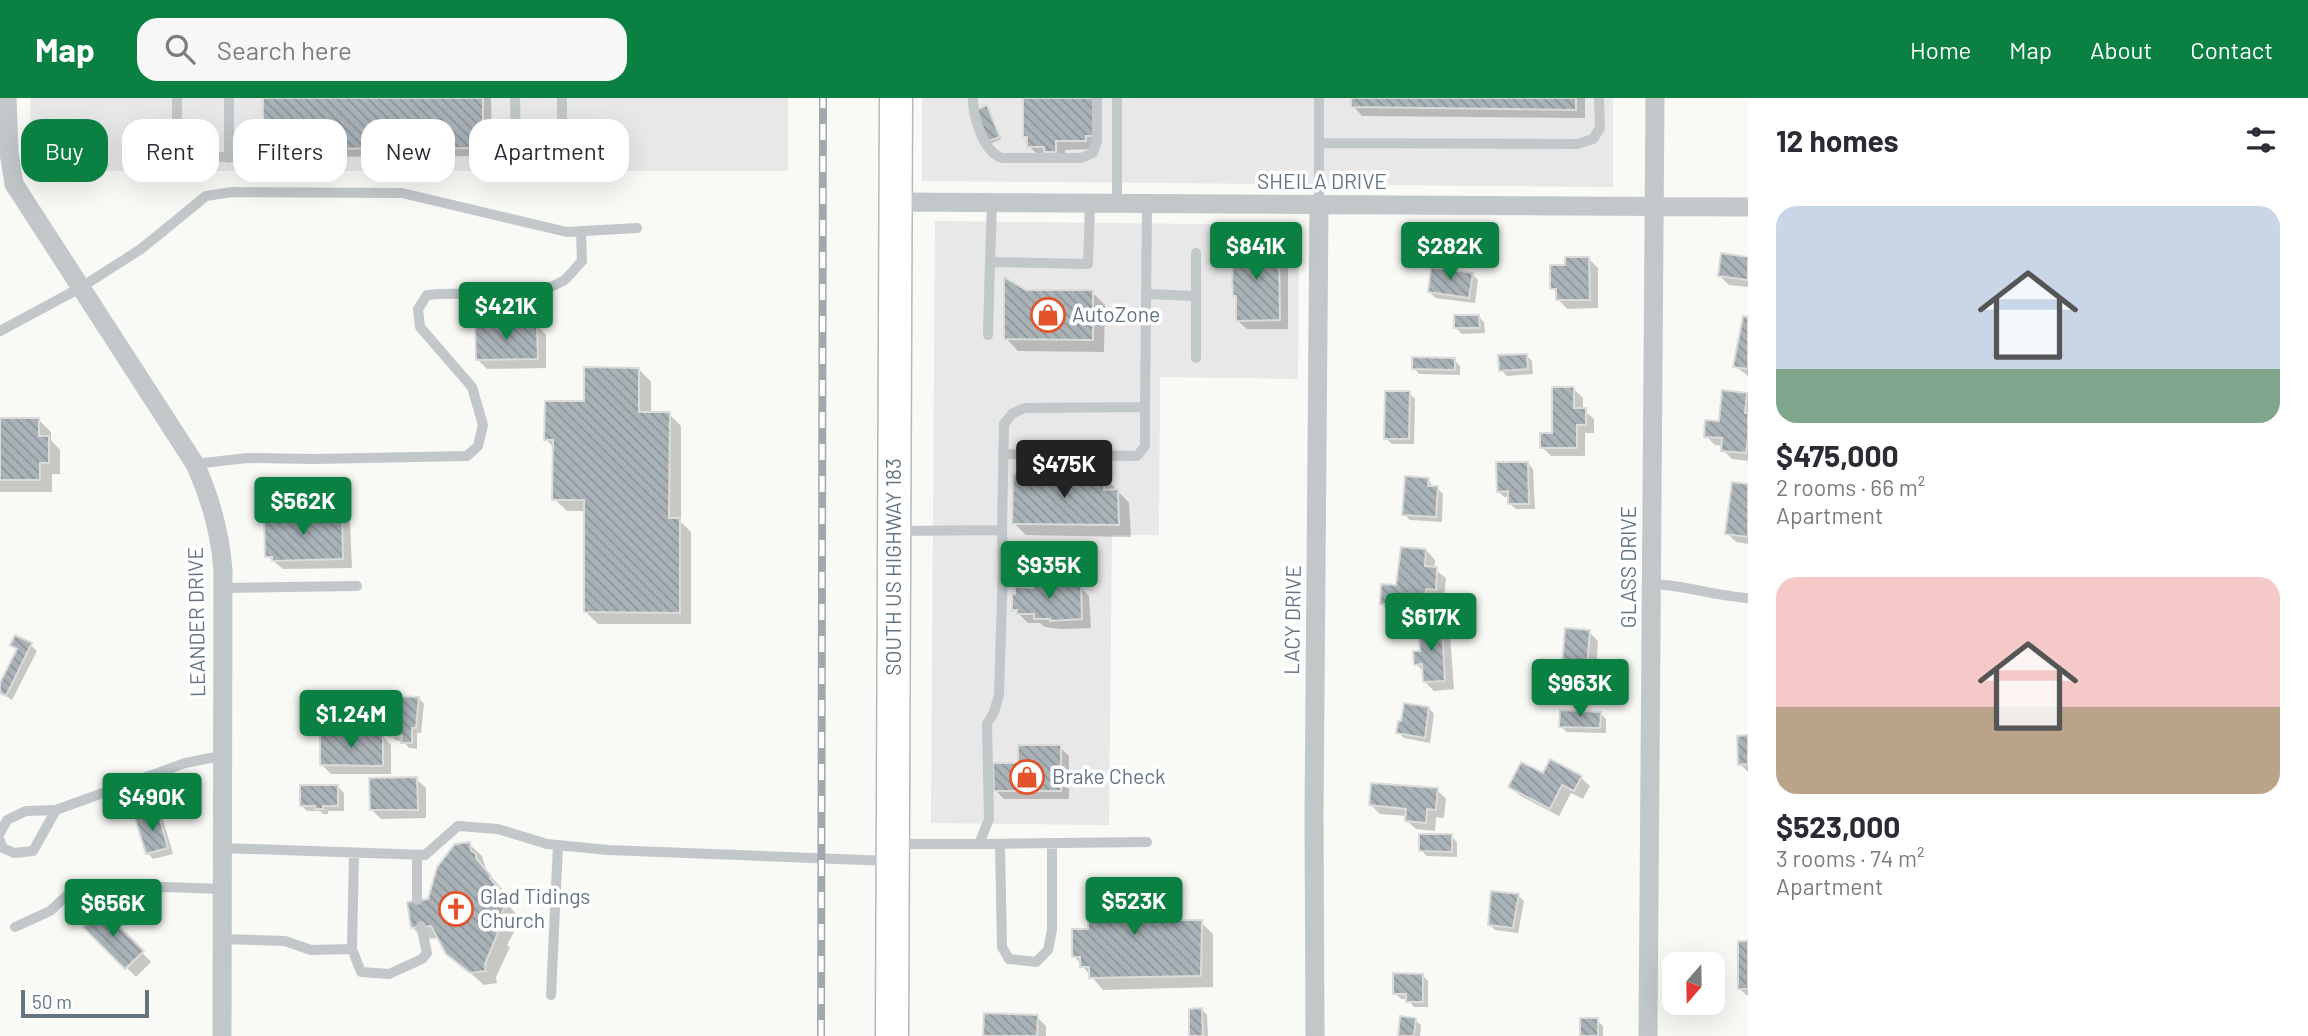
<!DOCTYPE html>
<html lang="en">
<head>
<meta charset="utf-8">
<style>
	:root { --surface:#fff; --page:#f7f7f7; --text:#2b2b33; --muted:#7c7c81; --accent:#0b8043 }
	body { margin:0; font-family:Barlow,sans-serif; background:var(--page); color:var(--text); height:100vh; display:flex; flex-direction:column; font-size:26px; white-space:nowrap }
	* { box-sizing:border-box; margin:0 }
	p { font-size:23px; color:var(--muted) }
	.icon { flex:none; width:38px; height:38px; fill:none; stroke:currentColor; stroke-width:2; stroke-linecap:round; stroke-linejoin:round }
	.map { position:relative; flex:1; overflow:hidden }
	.panel { display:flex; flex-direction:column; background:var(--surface); width:560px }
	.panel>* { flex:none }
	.banner { position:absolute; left:21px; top:21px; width:665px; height:63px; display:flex; gap:14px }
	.needle { width:46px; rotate:200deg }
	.buttons { position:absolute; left:1662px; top:854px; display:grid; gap:14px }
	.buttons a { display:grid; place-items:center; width:63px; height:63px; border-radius:14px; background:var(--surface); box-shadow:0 7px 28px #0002; font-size:35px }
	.scale { position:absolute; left:21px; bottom:18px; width:128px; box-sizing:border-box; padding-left:7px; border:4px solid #647581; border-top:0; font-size:19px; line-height:24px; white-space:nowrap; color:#647581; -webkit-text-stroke:5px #fff; paint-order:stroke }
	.price { position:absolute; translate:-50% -60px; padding:0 16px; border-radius:7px; background:var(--accent); color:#fff; font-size:23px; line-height:46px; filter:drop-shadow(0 2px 4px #0008) }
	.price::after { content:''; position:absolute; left:50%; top:42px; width:21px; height:16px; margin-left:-10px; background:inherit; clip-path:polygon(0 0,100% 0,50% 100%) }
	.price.active { background:#222; color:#fff }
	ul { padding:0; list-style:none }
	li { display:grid; align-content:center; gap:14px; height:371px; padding:0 28px }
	li span { display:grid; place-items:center; height:217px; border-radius:21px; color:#555 }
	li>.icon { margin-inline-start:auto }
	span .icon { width:126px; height:126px; fill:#fffc; stroke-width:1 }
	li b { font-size:30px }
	h2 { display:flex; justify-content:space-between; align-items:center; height:84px; padding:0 28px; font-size:30px }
	.pill { padding:0 24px; border-radius:21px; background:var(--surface); box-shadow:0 7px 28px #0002; font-size:24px; line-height:63px }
	.pill.active { background:var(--accent); color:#fff }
	header { display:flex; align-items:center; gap:42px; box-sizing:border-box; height:98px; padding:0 35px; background:var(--accent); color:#fff }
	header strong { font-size:33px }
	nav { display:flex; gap:38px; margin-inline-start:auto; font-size:24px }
	.search { width:490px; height:63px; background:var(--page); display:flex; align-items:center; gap:18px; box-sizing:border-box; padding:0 24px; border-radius:21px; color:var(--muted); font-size:26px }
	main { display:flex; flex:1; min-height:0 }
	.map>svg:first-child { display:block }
	.built { fill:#e7e8e7 }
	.shadow { fill:#0003 }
	.building { fill:url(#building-back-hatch); stroke:#dbdbd9; stroke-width:2 }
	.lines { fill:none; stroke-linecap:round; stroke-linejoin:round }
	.primary-casing { stroke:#b4b9bd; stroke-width:35 }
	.lane { stroke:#c2c7ca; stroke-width:10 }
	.street { stroke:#c2c7ca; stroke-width:19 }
	.primary { stroke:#fff; stroke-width:32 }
	.rail-casing { stroke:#a1a9ae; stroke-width:8 }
	.rail { stroke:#fff; stroke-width:5; stroke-dasharray:16; stroke-linecap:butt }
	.labels { text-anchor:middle; stroke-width:7; stroke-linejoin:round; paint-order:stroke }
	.street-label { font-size:21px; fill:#647581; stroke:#fff }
	.poi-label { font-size:21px; fill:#647581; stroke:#fff; text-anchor:start }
</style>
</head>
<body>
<header>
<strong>Map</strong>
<div class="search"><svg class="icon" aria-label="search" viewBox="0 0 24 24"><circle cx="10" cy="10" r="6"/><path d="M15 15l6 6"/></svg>Search here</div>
<nav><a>Home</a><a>Map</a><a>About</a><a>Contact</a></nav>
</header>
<main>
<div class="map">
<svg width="1748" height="938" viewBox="0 0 1748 938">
	<defs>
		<pattern id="building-back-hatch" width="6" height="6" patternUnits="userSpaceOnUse" patternTransform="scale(1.75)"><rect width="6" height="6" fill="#a9b2b7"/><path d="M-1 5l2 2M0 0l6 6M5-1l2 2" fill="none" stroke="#8d959a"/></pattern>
	</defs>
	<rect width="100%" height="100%" fill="#f9f9f6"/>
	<path class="built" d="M 30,0 L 788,0 L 788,73 L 32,73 Z
		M 922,0 L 1613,0 L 1613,89 L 922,83 Z
		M 935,123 L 1299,127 L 1298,281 L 1160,279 L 1159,437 L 1112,437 L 1109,727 L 931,725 Z"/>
	<path class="shadow" d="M 265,0 L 491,0 L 492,58 L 274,59 L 265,50 Z
		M 1025,0 L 1100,0 L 1102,2 L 1102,46 L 1095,46 L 1094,51 L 1065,52 L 1065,62 L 1038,57 L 1029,48 L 1029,41 L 1025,38 Z
		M 1353,0 L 1585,0 L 1585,20 L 1362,18 L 1353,8 Z
		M 989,12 L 1001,41 L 985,48 Z
		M 1270,146 L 1288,163 L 1288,231 L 1247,231 L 1237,222 L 1233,159 Z
		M 1589,161 L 1598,170 L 1598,210 L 1567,211 L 1558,201 L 1558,196 L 1552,190 L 1567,169 Z
		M 1748,161 L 1748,189 L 1729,187 L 1720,178 Z
		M 1472,176 L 1478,182 L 1475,205 L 1435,200 L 1430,194 Z
		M 1026,193 L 1092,194 L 1105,207 L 1104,254 L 1018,253 L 1006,240 Z
		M 1478,218 L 1484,224 L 1485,235 L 1462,236 L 1456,230 Z
		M 1748,221 L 1748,278 L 1735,268 Z
		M 537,227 L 546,237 L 546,270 L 487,271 L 478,262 Z
		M 1526,257 L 1532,263 L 1533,276 L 1507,278 L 1501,272 Z
		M 1454,262 L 1460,268 L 1460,277 L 1419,276 L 1414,270 Z
		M 639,271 L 651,284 L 651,316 L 669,316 L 681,328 L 681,424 L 691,434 L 691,526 L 598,526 L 585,513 L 586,413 L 567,413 L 554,401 L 554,350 L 546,341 L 586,305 Z
		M 1574,291 L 1583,300 L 1583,312 L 1594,321 L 1594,335 L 1585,335 L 1585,358 L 1551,358 L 1542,349 L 1554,336 Z
		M 1409,295 L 1415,301 L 1414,346 L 1392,346 L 1386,340 Z
		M 1746,296 L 1748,298 L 1748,363 L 1732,361 L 1723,352 L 1723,348 L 1715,347 L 1706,338 Z
		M 0,322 L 39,322 L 51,334 L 51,342 L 60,352 L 60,376 L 52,376 L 52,394 L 0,394 Z
		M 1528,365 L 1533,371 L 1535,411 L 1516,411 L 1510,406 L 1509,399 L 1504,399 L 1498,393 Z
		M 1104,378 L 1129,405 L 1131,439 L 1026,437 L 1014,425 Z
		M 1428,382 L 1434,390 L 1437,390 L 1443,396 L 1442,424 L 1410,422 L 1404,416 Z
		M 1748,388 L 1748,446 L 1736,444 L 1727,435 Z
		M 310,412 L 319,424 L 328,424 L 341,415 L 350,424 L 352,470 L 283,471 L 267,458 L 280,417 L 287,424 L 292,424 Z
		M 1426,452 L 1435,462 L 1434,471 L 1446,480 L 1444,500 L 1434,500 L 1433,517 L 1390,515 L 1381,505 Z
		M 1061,483 L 1066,489 L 1080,489 L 1089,498 L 1091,530 L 1061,531 L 1045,529 L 1040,525 L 1028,525 L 1014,511 L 1035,491 Z
		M 1441,528 L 1450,537 L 1454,591 L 1434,593 L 1425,584 L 1424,574 L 1416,566 Z
		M 1589,534 L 1598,543 L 1594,601 L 1571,599 L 1562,590 Z
		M 12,547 L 31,547 L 37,553 L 12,602 L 0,594 L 18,552 Z
		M 419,600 L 424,606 L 421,635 L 417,635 L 417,651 L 409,650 L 403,643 L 397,643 L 391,637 Z
		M 1429,610 L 1434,616 L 1430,645 L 1404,640 L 1398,634 Z
		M 1600,615 L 1606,621 L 1606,635 L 1567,634 L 1561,629 Z
		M 382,638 L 391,647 L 391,676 L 331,676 L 322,667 Z
		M 1748,639 L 1748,674 L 1740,666 Z
		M 1060,649 L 1069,658 L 1069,701 L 1004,701 L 995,692 L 1020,667 Z
		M 1543,678 L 1580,679 L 1590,688 L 1583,701 L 1571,695 L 1559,718 L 1519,697 L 1510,688 Z
		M 416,681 L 426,690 L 426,720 L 381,721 L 372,712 Z
		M 338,689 L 344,695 L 344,713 L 328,713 L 328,716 L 323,716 L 320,713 L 307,713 L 301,707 Z
		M 1437,692 L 1446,701 L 1444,720 L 1436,719 L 1435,733 L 1416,731 L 1406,722 L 1407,718 L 1380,716 L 1371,707 Z
		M 157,716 L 163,722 L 173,756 L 153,761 L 148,755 Z
		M 1451,738 L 1457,744 L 1457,759 L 1427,758 L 1421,752 Z
		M 469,746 L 482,758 L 487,774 L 502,791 L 501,793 L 510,805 L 508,807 L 518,818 L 513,831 L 514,834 L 507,847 L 510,849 L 496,879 L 497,885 L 484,887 L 448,855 L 439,840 L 424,841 L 412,829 Z
		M 1145,786 L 1157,799 L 1157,824 L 1201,824 L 1213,836 L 1213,889 L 1103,892 L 1074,858 L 1089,833 Z
		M 1518,797 L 1524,803 L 1518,835 L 1495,832 L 1489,826 Z
		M 102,813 L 151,864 L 136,879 L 86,829 Z
		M 1748,845 L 1748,897 L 1746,897 L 1740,891 Z
		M 1422,877 L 1428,883 L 1428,909 L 1414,909 L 1408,901 L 1401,901 L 1395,895 Z
		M 1202,911 L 1207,917 L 1208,938 L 1190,938 Z
		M 1037,919 L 1046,928 L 1046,938 L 985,938 Z
		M 1415,922 L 1421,927 L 1420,938 L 1400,938 Z
		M 1597,922 L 1603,928 L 1603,938 L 1582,938 Z"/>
	<path class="building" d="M 263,0 L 483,0 L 483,50 L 263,51 Z
		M 1023,0 L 1094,0 L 1094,38 L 1086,38 L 1086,43 L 1056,43 L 1056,54 L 1044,54 L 1044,49 L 1027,49 L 1027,39 L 1023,39 Z
		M 1351,0 L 1576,0 L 1576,12 L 1351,9 Z
		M 987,7 L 1000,39 L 981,46 L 969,15 Z
		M 1234,145 L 1271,145 L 1271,152 L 1279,152 L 1280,222 L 1236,223 L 1236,198 L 1233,198 L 1232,182 Z
		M 1721,155 L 1748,159 L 1748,182 L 1718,178 Z
		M 1565,159 L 1589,159 L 1590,202 L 1556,202 L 1556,191 L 1550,191 L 1550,167 L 1565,167 Z
		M 1431,169 L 1473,175 L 1469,200 L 1428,194 Z
		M 1004,179 L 1026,192 L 1093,192 L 1093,242 L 1004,241 Z
		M 1454,217 L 1479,217 L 1480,230 L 1454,230 Z
		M 1743,218 L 1748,219 L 1748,271 L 1733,269 Z
		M 475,226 L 537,226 L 538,261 L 476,262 Z
		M 1527,256 L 1528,271 L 1499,273 L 1498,257 Z
		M 1412,259 L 1455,260 L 1455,272 L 1412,271 Z
		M 584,269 L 639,270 L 639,314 L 670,314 L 669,420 L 680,420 L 680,515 L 584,514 L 584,402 L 552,402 L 553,342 L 544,342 L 545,303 L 584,303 Z
		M 1552,289 L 1574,289 L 1574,310 L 1586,310 L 1586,327 L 1577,327 L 1577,350 L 1540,350 L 1540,335 L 1552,335 Z
		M 1722,292 L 1747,295 L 1745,315 L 1748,315 L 1748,339 L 1746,355 L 1721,353 L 1722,340 L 1704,339 L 1705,322 L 1719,323 Z
		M 1385,293 L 1410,293 L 1409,341 L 1384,341 Z
		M 0,320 L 39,320 L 39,338 L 49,338 L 49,365 L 40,365 L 40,382 L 0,382 Z
		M 1496,364 L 1528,364 L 1529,406 L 1508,406 L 1508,393 L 1497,394 Z
		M 1013,376 L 1105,376 L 1104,392 L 1118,391 L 1119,427 L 1012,426 Z
		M 1405,378 L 1429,380 L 1428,388 L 1438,388 L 1436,419 L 1402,417 Z
		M 1732,384 L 1748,386 L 1748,439 L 1725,436 Z
		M 310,410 L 311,423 L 327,422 L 327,414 L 342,414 L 343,461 L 272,463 L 272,459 L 265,459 L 264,416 L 281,415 L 281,423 L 290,423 L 290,411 Z
		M 1401,449 L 1426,451 L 1425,468 L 1437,469 L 1436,492 L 1426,491 L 1425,509 L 1380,506 L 1381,486 L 1396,487 Z
		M 1033,481 L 1061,482 L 1061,487 L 1081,487 L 1082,521 L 1050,523 L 1050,521 L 1034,521 L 1034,516 L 1017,516 L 1017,512 L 1012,512 L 1012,496 L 1015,496 L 1015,489 L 1033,490 Z
		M 1442,526 L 1445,583 L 1423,584 L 1422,566 L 1414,567 L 1413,553 L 1420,553 L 1418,527 Z
		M 1565,530 L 1590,532 L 1585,592 L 1560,590 Z
		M 15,537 L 32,545 L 6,598 L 0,595 L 0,585 L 17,551 L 10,547 Z
		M 390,598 L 419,599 L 416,630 L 412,630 L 412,645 L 401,645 L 402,638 L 389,638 Z
		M 1404,605 L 1429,609 L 1425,640 L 1396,635 L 1398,623 L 1401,623 Z
		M 1560,612 L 1601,614 L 1600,630 L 1559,629 Z
		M 320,635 L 383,636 L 383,668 L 320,667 Z
		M 1748,637 L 1748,666 L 1738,667 L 1737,638 Z
		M 1018,647 L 1061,647 L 1061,693 L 994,693 L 993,665 L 1018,665 Z
		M 1550,661 L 1582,678 L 1574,693 L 1562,687 L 1550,711 L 1508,689 L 1521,664 L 1543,675 Z
		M 417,679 L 418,712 L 370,712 L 369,680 Z
		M 1371,685 L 1438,690 L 1436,712 L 1427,711 L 1426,725 L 1405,723 L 1406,711 L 1369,707 Z
		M 300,687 L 338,687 L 338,708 L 323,708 L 323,711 L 315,711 L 315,708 L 300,708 Z
		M 158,714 L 168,750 L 146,756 L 135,720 Z
		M 1419,736 L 1452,736 L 1452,754 L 1419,753 Z
		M 470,744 L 471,753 L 476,756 L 476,760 L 491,778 L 490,780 L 499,791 L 497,794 L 507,804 L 501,817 L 503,820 L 496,833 L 498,835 L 485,866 L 486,873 L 470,875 L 446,856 L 431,828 L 411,830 L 407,804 L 428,801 L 437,769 L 455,746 Z
		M 1088,785 L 1146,785 L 1146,822 L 1202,822 L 1201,878 L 1089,880 L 1089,869 L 1080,869 L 1080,859 L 1072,859 L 1072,831 L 1088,831 Z
		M 1491,793 L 1519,796 L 1513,830 L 1488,827 Z
		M 102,811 L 144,853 L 125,871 L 83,829 Z
		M 1738,843 L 1748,843 L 1748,891 L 1738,891 Z
		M 1393,875 L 1423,876 L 1423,904 L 1406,904 L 1406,896 L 1393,896 Z
		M 1202,910 L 1203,938 L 1189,938 L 1189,911 Z
		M 984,915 L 1038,917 L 1037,938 L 983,938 Z
		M 1400,918 L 1416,920 L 1414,938 L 1398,938 Z
		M 1580,920 L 1598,920 L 1598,938 L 1580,938 Z"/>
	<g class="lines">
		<g class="primary-casing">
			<path id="primary" d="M 892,938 L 896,0"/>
		</g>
		<path class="lane" d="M 177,0 L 177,48 L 184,59 L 298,59
			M 515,0 L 516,38
			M 562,0 L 562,37
			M 973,0 C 973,18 983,54 1002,60 L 1081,60 L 1093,55 L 1097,43 L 1097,0
			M 1117,0 L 1117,106
			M 1319,0 L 1319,107
			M 1319,45 L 1577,46 L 1593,41 L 1600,30 L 1599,0
			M 229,60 L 229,0
			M 1196,155 L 1196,260
			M 990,164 L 992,105
			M 1146,196 L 1196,198
			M 0,233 L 80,190 L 141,151 L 206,98 L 232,94 L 402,95 L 567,134 L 637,130
			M 988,237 L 990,164 L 1088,166 L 1090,106
			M 1003,356 L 1137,358 L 1145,348 L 1145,309
			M 195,366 L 247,360 L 314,361 L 467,358 L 478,348 L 483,327 L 472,289 L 420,229 L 418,211 L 427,197 C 471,191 522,207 563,183 C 570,178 576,169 582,163 L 581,133
			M 897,433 L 1002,432 L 1004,326 L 1013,315 L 1025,310 L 1145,309 L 1147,106
			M 1652,486 C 1685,487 1715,498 1748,500
			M 222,490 L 357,488
			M 0,735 L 7,722 L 26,713 L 56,712 L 185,665 L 221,658
			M 0,743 L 3,750 L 14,755 L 33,753 L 56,712
			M 897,746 L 979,746 L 989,721 L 987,626 L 994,614 L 999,597 L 1003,469 L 1002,432
			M 979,746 L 1147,744
			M 1000,746 L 1002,849 L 1009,861 L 1036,864 L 1048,852 L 1052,832 L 1052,745
			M 222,750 L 425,757 L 458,728 L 498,731 L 547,746 L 608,752 L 889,763
			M 417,757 L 417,802
			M 15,829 L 50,813 L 72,793 L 85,790 L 165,789 L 222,791
			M 221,841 L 285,843 L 311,852 L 352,851 L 361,874 L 389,876 L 422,861 L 427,855 L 421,828
			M 352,851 L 354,755
			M 551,897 L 558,747"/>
		<path class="street" d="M 7,0 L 9,55 L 14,86 L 195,366 C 211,401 220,434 223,472 L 222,938
			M 896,104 L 1748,109
			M 1315,938 L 1314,717 L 1319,107
			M 1648,938 L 1655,0"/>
		<use href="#primary" class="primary"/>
		<g class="rail-casing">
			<path id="rail" d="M 821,938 L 823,0"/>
		</g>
		<use href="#rail" class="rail"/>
	</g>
	<defs>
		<g id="shop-ring" transform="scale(1.75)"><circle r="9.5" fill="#fff" stroke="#e3532c" stroke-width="1.5"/><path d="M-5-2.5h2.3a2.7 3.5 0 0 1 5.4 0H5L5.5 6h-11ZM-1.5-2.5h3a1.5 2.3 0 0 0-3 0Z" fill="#e3532c"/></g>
		<g id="church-ring" transform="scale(1.75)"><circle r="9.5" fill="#fff" stroke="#e3532c" stroke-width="1.5"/><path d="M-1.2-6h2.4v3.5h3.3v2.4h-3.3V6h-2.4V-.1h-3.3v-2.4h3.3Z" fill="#e3532c"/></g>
	</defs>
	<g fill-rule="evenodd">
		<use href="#shop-ring" x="1048" y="217"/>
		<use href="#shop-ring" x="1027" y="679"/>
		<use href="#church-ring" x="456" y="811"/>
	</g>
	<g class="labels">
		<g class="street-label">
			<text x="1322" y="91">SHEILA DRIVE</text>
			<text transform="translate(894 469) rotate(-90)" y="7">SOUTH US HIGHWAY 183</text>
			<text transform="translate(1629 469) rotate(-90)" y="7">GLASS DRIVE</text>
			<text transform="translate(1293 522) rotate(-89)" y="7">LACY DRIVE</text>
			<text transform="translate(197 524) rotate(-91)" y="7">LEANDER DRIVE</text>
		</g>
		<g class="poi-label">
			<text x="1072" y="224">AutoZone</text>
			<text x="1052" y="686">Brake Check</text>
			<text x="480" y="806">Glad Tidings<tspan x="480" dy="24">Church</tspan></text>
		</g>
	</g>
</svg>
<div class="buttons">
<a><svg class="needle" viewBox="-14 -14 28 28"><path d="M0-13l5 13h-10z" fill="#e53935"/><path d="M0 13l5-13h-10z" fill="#7c7c81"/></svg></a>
</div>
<div class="scale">50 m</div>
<b class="price" style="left:1256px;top:184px">$841K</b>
<b class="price" style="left:1450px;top:184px">$282K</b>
<b class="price" style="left:506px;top:244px">$421K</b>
<b class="price active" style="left:1064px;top:402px">$475K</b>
<b class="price" style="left:303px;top:439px">$562K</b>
<b class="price" style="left:1049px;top:503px">$935K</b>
<b class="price" style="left:1431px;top:555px">$617K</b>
<b class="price" style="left:1580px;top:621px">$963K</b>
<b class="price" style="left:351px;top:652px">$1.24M</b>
<b class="price" style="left:152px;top:735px">$490K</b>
<b class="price" style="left:1134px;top:839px">$523K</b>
<b class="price" style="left:113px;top:841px">$656K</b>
<div class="banner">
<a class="pill active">Buy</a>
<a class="pill">Rent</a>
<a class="pill">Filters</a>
<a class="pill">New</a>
<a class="pill">Apartment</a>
</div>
</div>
<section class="panel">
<h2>12 homes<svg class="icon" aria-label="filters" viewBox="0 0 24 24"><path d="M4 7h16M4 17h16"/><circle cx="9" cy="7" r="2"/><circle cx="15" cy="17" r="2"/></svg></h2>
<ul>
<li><span style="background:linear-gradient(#c9d6e8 75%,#7fa58c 0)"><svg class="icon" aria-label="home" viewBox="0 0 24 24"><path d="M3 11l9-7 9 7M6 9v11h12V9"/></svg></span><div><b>$475,000</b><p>2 rooms · 66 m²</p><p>Apartment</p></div></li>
<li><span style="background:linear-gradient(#f6c9c9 60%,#b9a48a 0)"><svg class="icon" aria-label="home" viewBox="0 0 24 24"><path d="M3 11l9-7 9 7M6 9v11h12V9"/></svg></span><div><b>$523,000</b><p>3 rooms · 74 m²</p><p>Apartment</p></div></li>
</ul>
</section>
</main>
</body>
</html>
